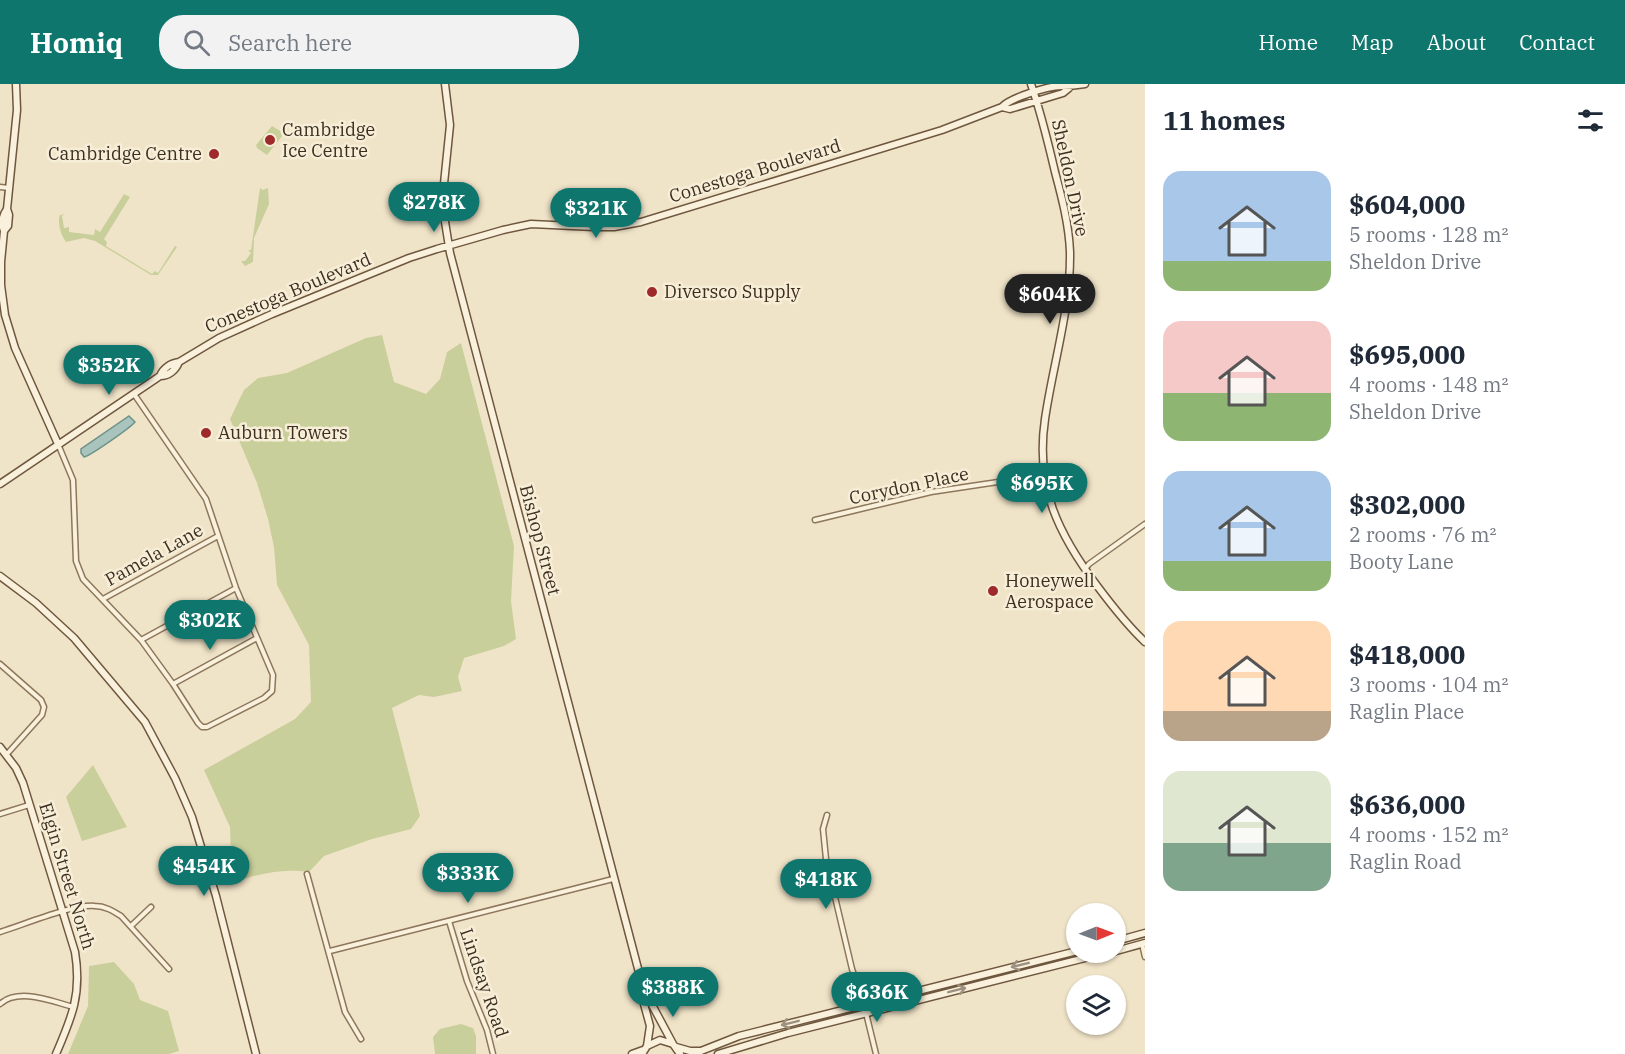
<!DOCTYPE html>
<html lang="en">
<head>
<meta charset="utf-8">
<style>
	:root { --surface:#fff; --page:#f2f2f3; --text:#1f2937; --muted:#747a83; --accent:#0f766e }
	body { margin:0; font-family:"IBM Plex Serif",serif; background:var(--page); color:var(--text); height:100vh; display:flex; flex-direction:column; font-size:22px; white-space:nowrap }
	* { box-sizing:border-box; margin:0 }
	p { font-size:20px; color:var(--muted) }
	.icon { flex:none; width:33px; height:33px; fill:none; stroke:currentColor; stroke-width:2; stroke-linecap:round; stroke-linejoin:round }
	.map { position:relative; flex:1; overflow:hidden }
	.panel { display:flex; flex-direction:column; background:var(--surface); width:480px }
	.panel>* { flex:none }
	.needle { width:39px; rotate:89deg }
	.fabs { position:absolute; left:1066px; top:819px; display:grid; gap:12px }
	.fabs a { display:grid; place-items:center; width:60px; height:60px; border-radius:50%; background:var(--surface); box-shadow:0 2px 4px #0004; font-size:30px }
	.price { position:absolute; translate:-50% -51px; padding:0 14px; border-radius:21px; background:var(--accent); color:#fff; font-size:20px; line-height:39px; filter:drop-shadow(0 2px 3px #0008) }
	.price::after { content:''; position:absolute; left:50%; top:36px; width:18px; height:14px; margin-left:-9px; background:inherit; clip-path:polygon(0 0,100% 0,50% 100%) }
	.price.on { background:#222; color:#fff }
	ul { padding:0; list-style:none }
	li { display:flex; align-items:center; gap:18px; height:150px; padding:0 18px }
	li span { display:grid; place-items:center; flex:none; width:168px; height:120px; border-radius:18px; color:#555 }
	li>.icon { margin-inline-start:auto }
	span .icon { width:72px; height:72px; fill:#fffc; stroke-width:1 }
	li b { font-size:26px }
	h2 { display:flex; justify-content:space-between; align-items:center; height:72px; padding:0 18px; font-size:26px }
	header { display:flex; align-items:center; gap:36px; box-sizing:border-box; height:84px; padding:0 30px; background:var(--accent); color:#fff }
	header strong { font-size:28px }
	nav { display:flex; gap:33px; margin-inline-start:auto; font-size:21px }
	.search { width:420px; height:54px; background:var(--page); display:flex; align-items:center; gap:15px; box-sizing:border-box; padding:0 21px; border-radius:24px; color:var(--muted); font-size:22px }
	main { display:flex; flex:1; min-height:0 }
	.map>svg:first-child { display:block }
	.green { fill:#c9cf9b }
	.water { fill:#a9c4bc; stroke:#6f938a; stroke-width:1.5 }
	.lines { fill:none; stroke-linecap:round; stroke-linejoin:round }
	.street-casing { stroke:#8d765c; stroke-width:7 }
	.secondary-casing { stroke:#6f573f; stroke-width:9 }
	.street { stroke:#faf1dc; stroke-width:4 }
	.secondary { stroke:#faf1dc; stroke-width:6 }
	.oneway { stroke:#9c907e }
	.poi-dot { fill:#9e2a2b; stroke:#f7eed8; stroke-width:2 }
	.labels { text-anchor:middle; stroke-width:5; stroke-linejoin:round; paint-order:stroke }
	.poi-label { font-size:18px; fill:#3d2e20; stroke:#f7eed8; text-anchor:start }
	.street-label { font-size:18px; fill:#3d2e20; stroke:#f7eed8 }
</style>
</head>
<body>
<header>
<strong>Homiq</strong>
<div class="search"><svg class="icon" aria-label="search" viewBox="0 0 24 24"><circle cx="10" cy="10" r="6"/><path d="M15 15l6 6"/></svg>Search here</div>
<nav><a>Home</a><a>Map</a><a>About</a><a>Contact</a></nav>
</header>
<main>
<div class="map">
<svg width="1145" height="970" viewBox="0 0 1145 970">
	<rect width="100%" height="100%" fill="#f0e4c8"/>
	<path class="green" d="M 272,42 L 282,48 L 283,51 L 267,71 L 257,64 L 256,61 Z
		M 260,104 L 263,106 L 268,104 L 269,120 L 254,154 L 253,178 L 245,182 L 241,177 L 245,177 L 251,169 L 248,166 L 251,166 Z
		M 124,110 L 130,113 L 104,155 L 107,158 L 106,162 L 152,190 L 155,187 L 158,189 L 175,162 L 177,163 L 158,191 L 151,191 L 95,157 L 84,154 L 66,158 C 61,152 57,138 60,131 L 65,130 L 62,132 L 64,144 L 69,143 L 69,148 L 94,151 L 95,145 L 100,148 Z
		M 382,251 L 394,298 L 426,310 L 440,295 L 447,268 L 461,259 L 514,462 L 511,517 L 516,555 L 504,562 L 464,574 L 458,593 L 462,607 L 434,613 L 419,611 L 392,624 L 420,732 L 411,745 L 372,755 L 324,772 L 309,788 C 281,784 258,790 232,799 L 230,743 L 204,686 L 295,635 L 311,618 L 309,561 L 277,501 L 274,463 L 268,435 L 257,399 L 230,335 L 244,306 L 258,294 L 287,289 L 366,254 Z
		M 93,681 L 127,743 L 82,757 L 66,713 Z
		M 114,878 L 134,900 L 140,916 L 168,927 L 179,967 L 169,970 L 68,970 L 88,922 L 89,882 Z
		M 461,940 L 473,944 L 476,952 L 476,970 L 435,970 L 433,953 L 440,945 Z"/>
	<path class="water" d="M 129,332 L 135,338 C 130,344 90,372 84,373 L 81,369 L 81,365 Z"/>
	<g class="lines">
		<g class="street-casing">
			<path id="street" d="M 0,103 L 9,104
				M 58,360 L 73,396 L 76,477 L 83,495 L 141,556 L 173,600 L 198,639 L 202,643 L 207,643 L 264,614 L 272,607 L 273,591 L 236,504 L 206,415 L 134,310
				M 815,436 L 931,408 L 1045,391
				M 1085,485 L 1089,480 L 1145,440
				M 103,515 L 218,452
				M 141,556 L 236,504
				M 0,580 L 41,616 L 44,623 L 42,631 L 7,670
				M 173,600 L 257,554
				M 0,730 L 29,721
				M 827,731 L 823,745 L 826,775 L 852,885 L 864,920
				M 307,790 L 345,928 L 361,955
				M 449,837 L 467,897 L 487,946 L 493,970
				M 131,842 L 151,823
				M 0,848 C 23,841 73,820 95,822 C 105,822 113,827 121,832 L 169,885
				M 1142,860 L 1145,873
				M 330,867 L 613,795
				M 0,920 C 19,903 53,918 74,923
				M 866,929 L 876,970"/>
		</g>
		<g class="secondary-casing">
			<path id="secondary" d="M 16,0 L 17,26 L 7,125 L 9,131 L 8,142 L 4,147 L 1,178 L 1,201 L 5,231 L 15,264 L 58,360
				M 445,0 L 450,41 L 442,119 L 450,169 L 646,915 L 644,920 L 650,942 L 647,962
				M 1031,0 C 1041,29 1048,58 1055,88 C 1062,114 1069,141 1070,168 C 1071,224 1053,280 1045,335 C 1035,403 1058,450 1098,503 C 1113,523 1127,541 1145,558
				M 1002,23 L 1010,25 L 1063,9 L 1069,4
				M 4,147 C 1,139 2,132 7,125
				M 160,292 C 163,284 171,279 179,278 L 219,254 L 272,230 L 409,174 L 437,165 L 503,146 L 531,140 L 594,143 L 614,143 L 641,138 L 942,46 L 1002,23 C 1010,14 1048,2 1061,2 C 1071,2 1074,2 1085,0
				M 0,400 L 160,292 C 169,292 176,286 179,278
				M 0,492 L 36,519 L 74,554 L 145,638 L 175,694 L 192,733 L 216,812 L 256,970
				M 0,663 L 16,684 L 23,699 L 75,868 C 82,910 72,933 56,970
				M 1116,857 L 1145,849
				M 1116,867 L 1145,859
				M 646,915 L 650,917 L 673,960
				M 676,963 L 690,967 L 701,967 L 739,952 L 763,946 L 1077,867
				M 632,970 L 643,966
				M 642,970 L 647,962 L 660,956 L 673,960 L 680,970
				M 718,970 L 788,949 L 1109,868"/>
		</g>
		<use href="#street" class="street"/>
		<use href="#secondary" class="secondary"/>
	</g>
	<defs><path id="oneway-shaft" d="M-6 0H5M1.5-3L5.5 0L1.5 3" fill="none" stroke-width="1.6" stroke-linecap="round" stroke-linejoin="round" transform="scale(1.5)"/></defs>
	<g class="oneway">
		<use href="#oneway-shaft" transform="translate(1020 881) rotate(166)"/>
		<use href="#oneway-shaft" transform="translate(957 906) rotate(-14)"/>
		<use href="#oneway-shaft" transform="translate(790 939) rotate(166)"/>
	</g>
	<g class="poi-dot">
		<circle cx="270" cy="56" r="6"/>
		<circle cx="214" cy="70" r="6"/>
		<circle cx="652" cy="208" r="6"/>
		<circle cx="206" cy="349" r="6"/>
		<circle cx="993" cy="507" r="6"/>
	</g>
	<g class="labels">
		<g class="poi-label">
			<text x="282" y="52">Cambridge<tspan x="282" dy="21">Ice Centre</tspan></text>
			<text x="202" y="76" text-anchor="end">Cambridge Centre</text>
			<text x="664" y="214">Diversco Supply</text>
			<text x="218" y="355">Auburn Towers</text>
			<text x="1005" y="503">Honeywell<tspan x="1005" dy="21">Aerospace</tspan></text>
		</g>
		<g class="street-label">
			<text transform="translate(755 87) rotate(-17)" y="6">Conestoga Boulevard</text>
			<text transform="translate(1070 94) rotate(78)" y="6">Sheldon Drive</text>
			<text transform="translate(288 209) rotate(-23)" y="6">Conestoga Boulevard</text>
			<text transform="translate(909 402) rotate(-12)" y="6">Corydon Place</text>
			<text transform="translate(540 456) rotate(75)" y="6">Bishop Street</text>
			<text transform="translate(154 471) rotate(-29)" y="6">Pamela Lane</text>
			<text transform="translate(67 792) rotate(73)" y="6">Elgin Street North</text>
			<text transform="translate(484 899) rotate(71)" y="6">Lindsay Road</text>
		</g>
	</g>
</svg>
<div class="fabs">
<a><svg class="needle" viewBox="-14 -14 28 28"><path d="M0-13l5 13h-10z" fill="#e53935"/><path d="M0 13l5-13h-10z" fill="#747a83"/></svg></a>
<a><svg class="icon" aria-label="layers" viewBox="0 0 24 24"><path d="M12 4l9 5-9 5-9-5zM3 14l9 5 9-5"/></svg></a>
</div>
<b class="price" style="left:434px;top:149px">$278K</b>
<b class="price" style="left:596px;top:155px">$321K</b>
<b class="price on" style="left:1050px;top:241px">$604K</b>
<b class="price" style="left:109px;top:312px">$352K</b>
<b class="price" style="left:1042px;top:430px">$695K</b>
<b class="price" style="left:210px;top:567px">$302K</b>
<b class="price" style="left:204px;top:813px">$454K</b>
<b class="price" style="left:468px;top:820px">$333K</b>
<b class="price" style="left:826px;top:826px">$418K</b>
<b class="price" style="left:673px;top:934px">$388K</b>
<b class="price" style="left:877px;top:939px">$636K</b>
</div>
<section class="panel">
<h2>11 homes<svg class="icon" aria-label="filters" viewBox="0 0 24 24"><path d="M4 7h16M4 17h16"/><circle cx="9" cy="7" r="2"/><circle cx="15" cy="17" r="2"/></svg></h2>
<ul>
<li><span style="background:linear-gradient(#a9c7e8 75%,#8fb573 0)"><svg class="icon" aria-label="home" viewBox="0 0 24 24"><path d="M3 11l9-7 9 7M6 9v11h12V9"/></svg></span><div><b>$604,000</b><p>5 rooms · 128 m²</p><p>Sheldon Drive</p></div></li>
<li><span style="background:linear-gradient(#f6c9c9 60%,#8fb573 0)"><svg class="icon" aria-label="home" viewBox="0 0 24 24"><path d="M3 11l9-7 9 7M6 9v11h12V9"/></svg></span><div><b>$695,000</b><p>4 rooms · 148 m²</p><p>Sheldon Drive</p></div></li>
<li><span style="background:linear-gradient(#a9c7e8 75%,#8fb573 0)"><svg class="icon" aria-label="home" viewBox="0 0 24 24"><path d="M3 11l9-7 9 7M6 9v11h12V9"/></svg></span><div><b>$302,000</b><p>2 rooms · 76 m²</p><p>Booty Lane</p></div></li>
<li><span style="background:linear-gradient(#ffd9b3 75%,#b9a48a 0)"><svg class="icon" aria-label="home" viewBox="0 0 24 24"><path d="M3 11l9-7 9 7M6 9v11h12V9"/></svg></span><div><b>$418,000</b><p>3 rooms · 104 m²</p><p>Raglin Place</p></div></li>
<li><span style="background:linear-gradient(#dfe7d0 60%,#7fa58c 0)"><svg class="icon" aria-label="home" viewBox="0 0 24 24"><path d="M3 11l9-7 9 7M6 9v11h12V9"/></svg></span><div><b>$636,000</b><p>4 rooms · 152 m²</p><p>Raglin Road</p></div></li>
</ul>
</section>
</main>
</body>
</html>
